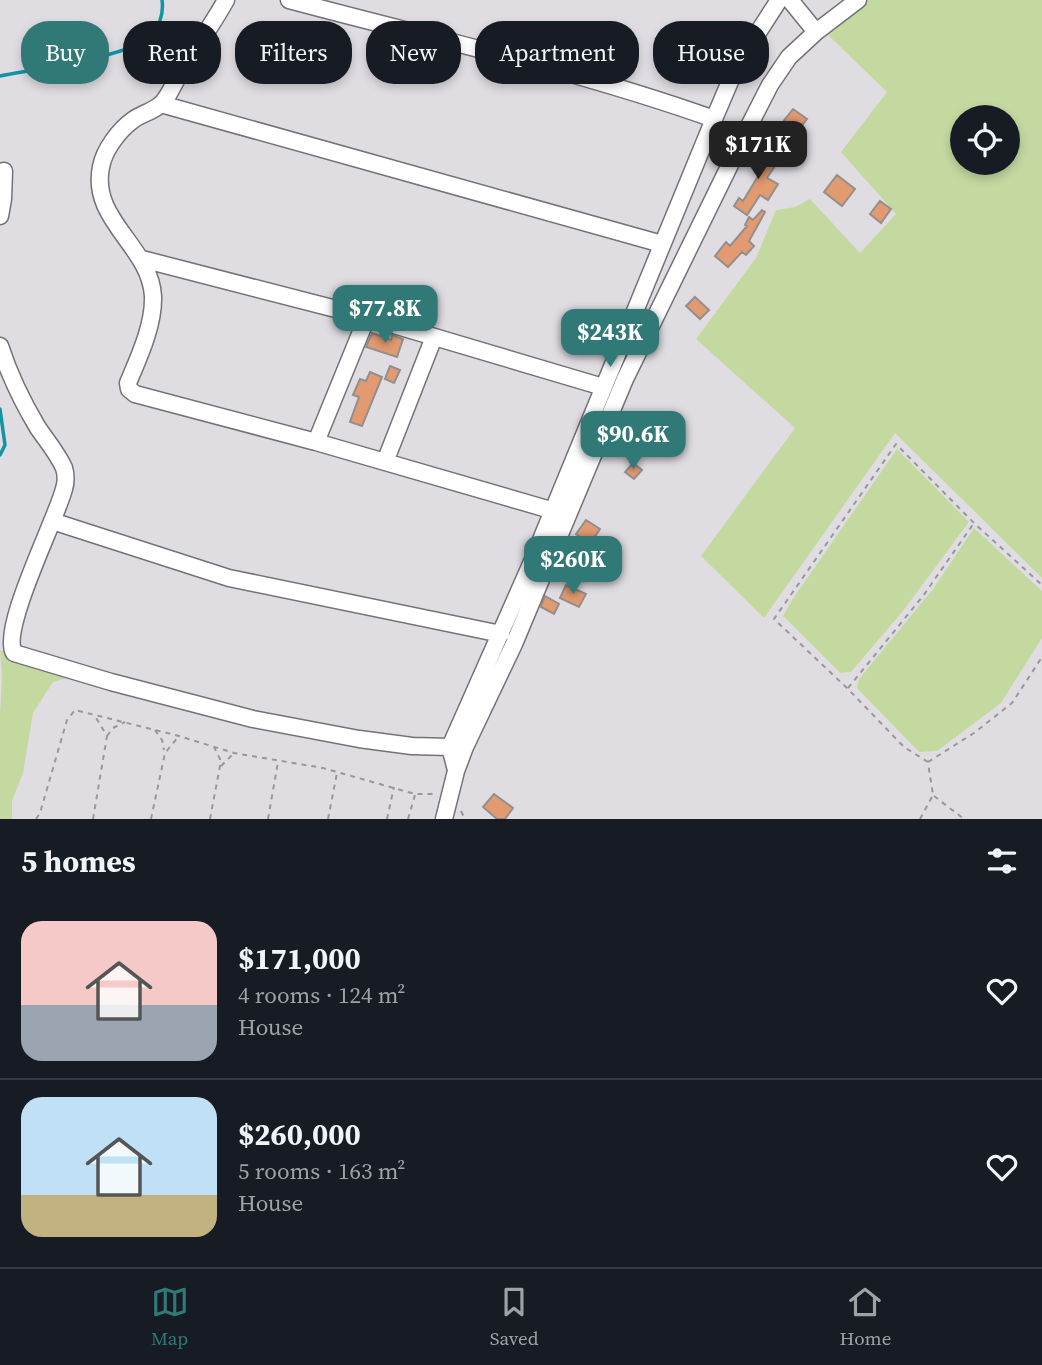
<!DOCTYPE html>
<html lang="en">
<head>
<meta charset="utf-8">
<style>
	:root { --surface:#171b24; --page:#20242c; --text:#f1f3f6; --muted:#9ea1a6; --line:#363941; --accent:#307976 }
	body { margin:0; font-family:"Source Serif 4",serif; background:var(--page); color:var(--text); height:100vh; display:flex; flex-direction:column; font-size:26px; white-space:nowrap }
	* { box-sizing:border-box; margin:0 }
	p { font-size:23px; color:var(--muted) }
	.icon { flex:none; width:38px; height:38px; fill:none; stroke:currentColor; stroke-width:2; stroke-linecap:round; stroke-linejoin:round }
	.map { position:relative; height:819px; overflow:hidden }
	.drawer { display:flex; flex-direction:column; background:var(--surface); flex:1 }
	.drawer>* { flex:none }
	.hud { position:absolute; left:21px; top:21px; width:1001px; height:63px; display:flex; gap:14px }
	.controls { position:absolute; left:950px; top:105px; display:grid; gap:14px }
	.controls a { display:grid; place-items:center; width:70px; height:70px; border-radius:50%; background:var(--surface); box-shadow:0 4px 10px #0003; font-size:35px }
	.price { position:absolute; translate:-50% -60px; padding:0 16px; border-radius:14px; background:var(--accent); color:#fff; font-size:23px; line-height:46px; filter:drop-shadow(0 2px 4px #0008) }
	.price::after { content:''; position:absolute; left:50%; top:42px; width:21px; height:16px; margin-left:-10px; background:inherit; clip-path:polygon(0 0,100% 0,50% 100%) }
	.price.on { background:#222; color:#fff }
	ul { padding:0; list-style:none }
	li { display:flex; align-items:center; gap:21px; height:175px; padding:0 21px }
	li+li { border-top:2px solid var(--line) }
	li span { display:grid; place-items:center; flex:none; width:196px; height:140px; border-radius:21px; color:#555 }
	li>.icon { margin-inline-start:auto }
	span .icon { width:84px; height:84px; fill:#fffc; stroke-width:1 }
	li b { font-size:30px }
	h2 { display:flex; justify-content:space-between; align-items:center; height:84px; padding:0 21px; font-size:30px }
	.tag { padding:0 24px; border-radius:28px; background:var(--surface); box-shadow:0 4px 10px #0003; font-size:24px; line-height:63px }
	.tag.on { background:var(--accent); color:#fff }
	.dock { display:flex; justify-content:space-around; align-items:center; height:98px; border-top:2px solid var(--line); background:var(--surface); font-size:19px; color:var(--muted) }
	.dock a { display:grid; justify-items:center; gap:4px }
	.dock .on { color:var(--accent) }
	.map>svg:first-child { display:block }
	.green { fill:#c4d9a0; fill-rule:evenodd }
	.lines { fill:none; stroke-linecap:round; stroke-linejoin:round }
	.stream { stroke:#1195a6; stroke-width:3.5 }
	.building { fill:#e29a70; stroke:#948f8c; stroke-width:2 }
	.minor-casing { stroke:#757277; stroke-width:19 }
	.path { stroke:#99979b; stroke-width:2; stroke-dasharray:5 5; stroke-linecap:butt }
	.minor { stroke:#fff; stroke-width:16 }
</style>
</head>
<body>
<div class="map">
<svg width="1042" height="819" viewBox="0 0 1042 819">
	<rect width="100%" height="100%" fill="#e0dde2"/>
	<path class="green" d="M 869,0 L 1042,0 L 1042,578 L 895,433 L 764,618 L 701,556 L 795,428 L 696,339 L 756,258 L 776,210 L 795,207 L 810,199 L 860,253 L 896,214 L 841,152 L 887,92 L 828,35 ZM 962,117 L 1008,117 L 1008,163 L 962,163 Z
		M 897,449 L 969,522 L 903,611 L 851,672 L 840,673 L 783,616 L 792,600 Z
		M 974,528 L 1042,591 L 1042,638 L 1001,703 L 937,751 L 919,752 L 857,688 L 859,679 L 933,589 Z
		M 0,650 L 77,675 L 53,682 L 33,713 L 23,773 L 12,801 L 12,819 L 0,819 L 0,714 L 2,678 Z"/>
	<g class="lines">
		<path class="stream" d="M 0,76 C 37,69 119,58 148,39 C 159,31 164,12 162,0
			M 0,409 L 5,445 L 0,455"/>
	</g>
	<path class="building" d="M 793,109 L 807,119 L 796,133 L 782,123 Z
		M 751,146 L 777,163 L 767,178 L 778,184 L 768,200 L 760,195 L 747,215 L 734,206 L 739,198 L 743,201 L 763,168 L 745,158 Z
		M 837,175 L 855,189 L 842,206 L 824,192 Z
		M 880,201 L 891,209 L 881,223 L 870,214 Z
		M 762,210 L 765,212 L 749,241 L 754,246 L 746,255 L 742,252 L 728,267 L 715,256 L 726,242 L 730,246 L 747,226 L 745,225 L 749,217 L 753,220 Z
		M 695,297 L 709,310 L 700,319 L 686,306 Z
		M 372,333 L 391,340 L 392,335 L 403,339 L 397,357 L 366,347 Z
		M 390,366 L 400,370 L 394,383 L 385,379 Z
		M 370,372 L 382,377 L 362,426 L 350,422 L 359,397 L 353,395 L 360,379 L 366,381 Z
		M 643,413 L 656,425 L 646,436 L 633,424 Z
		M 633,463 L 642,470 L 634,479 L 625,472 Z
		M 586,520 L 600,529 L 590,544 L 576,534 Z
		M 582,559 L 594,565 L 589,576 L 577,570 Z
		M 566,585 L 586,594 L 579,607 L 560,598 Z
		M 545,596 L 559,604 L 554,614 L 541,607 Z
		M 494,794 L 513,808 L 505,819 L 497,819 L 483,807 Z"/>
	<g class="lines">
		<g class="minor-casing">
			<path id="minor" d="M 226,0 C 211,27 193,51 178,77 C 173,85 168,98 161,104 C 154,111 141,114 133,120 C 119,130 104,150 101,167 C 90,220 150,246 153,296 C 154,325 139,357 128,383 L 129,389 L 135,394 L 316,442 L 568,515
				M 289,0 C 431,38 576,70 714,119
				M 790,0 L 816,32
				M 161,104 L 662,244
				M 0,216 L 3,199 L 4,171
				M 142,259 L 367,317 L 603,387
				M 0,346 C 9,374 23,403 38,428 C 47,441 58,454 64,468 C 66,474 66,483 64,489 C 56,520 0,629 14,653 L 111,682 L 253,719 L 359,739 L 412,746 L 450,747
				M 316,442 L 367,317
				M 385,462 L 434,337
				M 52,521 L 229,578 L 501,634
				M 456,770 L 450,747 L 531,564 L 714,119 L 737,65 L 779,0
				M 444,819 L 456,771 L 465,747 L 514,644 L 625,379 L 745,134 L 770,85 L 789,57 L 816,32 L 858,0"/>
		</g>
		<path class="path" d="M 848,688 L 923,596 L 974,523
			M 155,730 L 162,740 L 164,750
			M 107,736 L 113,728 L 125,722
			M 928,762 L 904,747 L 848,689 L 774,619 L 896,444 L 974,523 L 1042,585
			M 928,762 L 974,733 L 1012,703 L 1042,657
			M 221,766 L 234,753
			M 934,796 L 964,819
			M 461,811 L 465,819
			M 36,819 L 40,813 L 67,720 L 75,710 L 179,736 L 234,753 L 323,768 L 415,794 L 437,794
			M 93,819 L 107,736 L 95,716
			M 151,819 L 165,753 L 179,736
			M 210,819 L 220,766 L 220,759 L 214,747
			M 268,819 L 278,762
			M 328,819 L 337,773
			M 387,819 L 394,787
			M 408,819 L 415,795
			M 920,819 L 933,795 L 928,763"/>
		<use href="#minor" class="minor"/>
	</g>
</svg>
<div class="controls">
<a><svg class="icon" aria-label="locate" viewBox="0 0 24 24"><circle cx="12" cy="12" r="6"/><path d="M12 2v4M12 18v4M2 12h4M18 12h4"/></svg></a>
</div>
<b class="price on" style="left:758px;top:181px">$171K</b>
<b class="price" style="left:385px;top:345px">$77.8K</b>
<b class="price" style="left:610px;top:369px">$243K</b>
<b class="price" style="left:633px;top:471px">$90.6K</b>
<b class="price" style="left:573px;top:596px">$260K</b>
<div class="hud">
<a class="tag on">Buy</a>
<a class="tag">Rent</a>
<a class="tag">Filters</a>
<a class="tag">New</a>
<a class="tag">Apartment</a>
<a class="tag">House</a>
</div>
</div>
<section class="drawer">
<h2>5 homes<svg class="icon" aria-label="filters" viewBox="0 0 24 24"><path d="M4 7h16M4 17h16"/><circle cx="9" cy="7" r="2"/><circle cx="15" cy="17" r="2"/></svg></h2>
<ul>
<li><span style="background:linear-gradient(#f6c9c9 60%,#9aa5b1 0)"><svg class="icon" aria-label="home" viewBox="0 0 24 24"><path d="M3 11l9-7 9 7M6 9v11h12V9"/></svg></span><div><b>$171,000</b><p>4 rooms · 124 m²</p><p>House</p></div><svg class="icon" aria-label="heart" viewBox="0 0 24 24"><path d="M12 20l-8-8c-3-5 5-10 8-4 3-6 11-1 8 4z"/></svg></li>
<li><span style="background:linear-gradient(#bfe0f5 70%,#c2b280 0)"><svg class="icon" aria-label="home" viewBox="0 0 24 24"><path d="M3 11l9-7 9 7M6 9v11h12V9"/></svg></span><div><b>$260,000</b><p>5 rooms · 163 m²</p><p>House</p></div><svg class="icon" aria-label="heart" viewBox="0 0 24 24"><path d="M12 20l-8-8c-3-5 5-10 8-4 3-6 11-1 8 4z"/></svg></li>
</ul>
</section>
<nav class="dock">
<a class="on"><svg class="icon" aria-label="map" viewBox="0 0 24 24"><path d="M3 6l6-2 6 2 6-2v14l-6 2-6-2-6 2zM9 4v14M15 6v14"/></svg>Map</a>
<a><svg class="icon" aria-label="saved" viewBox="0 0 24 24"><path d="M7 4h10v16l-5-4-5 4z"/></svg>Saved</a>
<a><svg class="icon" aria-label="home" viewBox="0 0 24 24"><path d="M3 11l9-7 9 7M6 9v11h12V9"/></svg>Home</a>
</nav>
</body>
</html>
